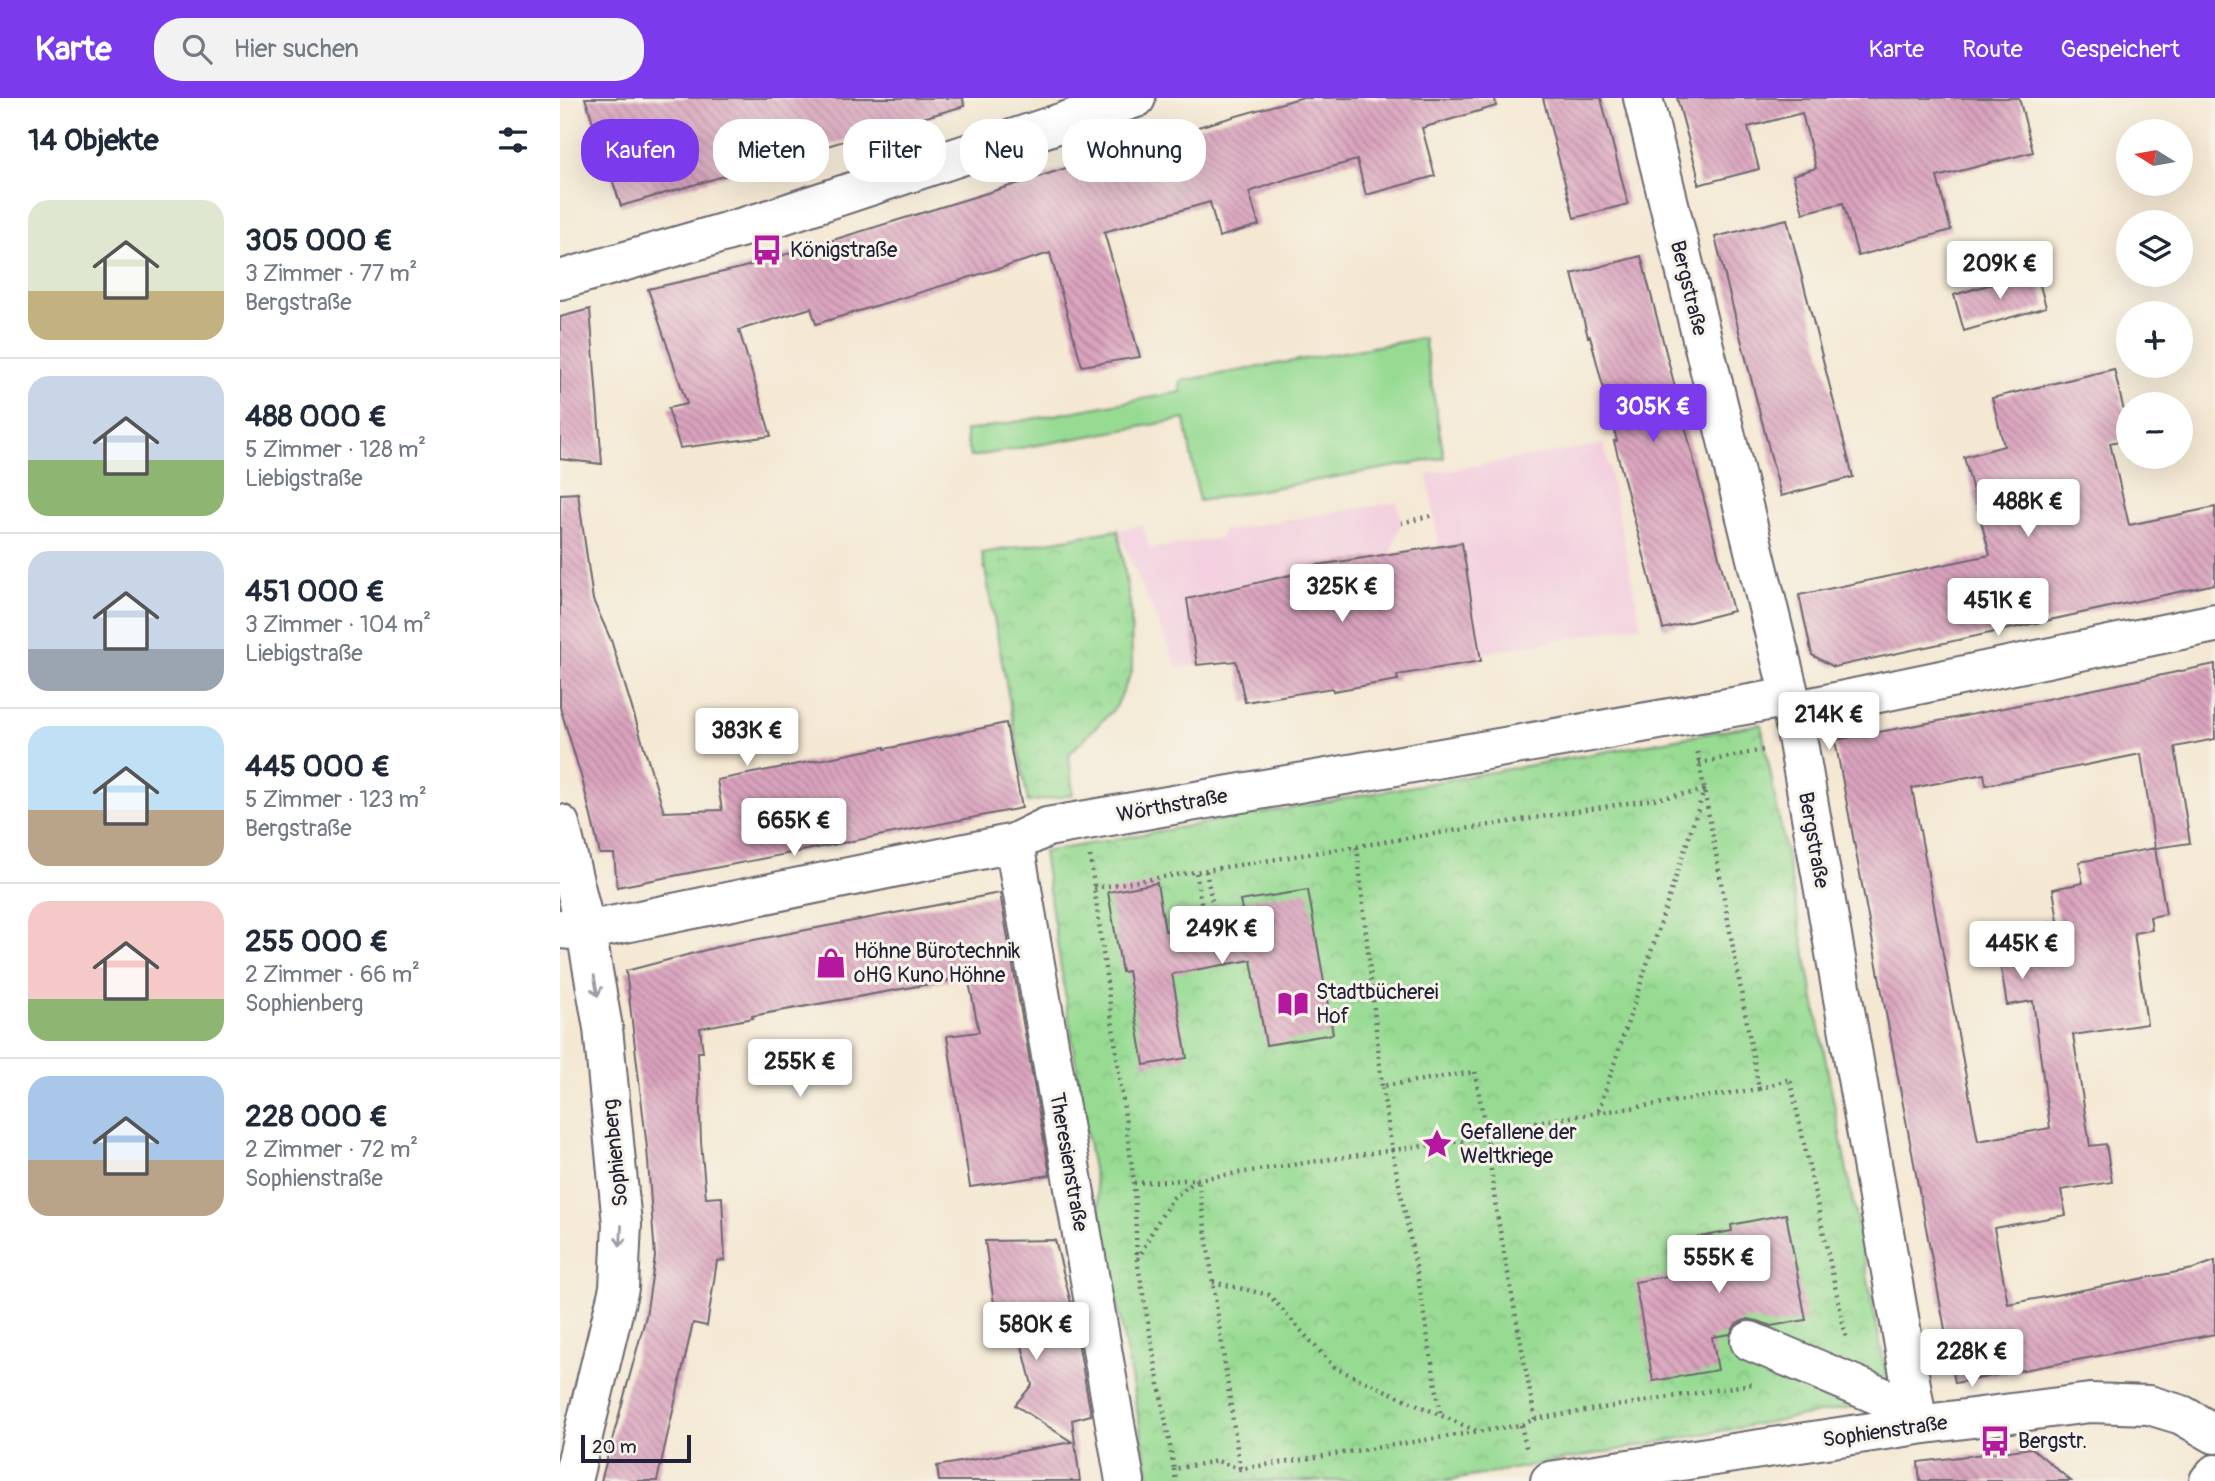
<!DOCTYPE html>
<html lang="de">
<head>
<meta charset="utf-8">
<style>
	:root { --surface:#fff; --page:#f2f2f3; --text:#1f2937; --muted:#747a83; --line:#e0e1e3; --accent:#7c3aed }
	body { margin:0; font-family:Pangolin,sans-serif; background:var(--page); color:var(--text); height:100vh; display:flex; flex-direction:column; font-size:26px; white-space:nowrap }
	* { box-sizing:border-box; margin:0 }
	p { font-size:23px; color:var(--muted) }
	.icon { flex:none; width:38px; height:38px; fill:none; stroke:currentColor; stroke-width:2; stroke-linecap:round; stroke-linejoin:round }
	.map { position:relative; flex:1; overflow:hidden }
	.panel { display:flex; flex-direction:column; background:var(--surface); width:560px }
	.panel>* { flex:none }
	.top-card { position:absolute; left:21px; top:21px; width:665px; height:63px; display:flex; gap:14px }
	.needle { width:46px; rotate:281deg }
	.controls { position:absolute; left:1556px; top:21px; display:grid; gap:14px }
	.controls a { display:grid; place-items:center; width:77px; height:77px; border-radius:50%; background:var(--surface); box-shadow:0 7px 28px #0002; font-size:35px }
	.scale { position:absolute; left:21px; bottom:18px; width:110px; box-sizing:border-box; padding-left:7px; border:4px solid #22223b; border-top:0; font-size:19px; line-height:24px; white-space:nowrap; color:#22223b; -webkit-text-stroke:5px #f7f3e8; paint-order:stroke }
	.price { position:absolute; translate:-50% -60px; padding:0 16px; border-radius:7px; background:#fff; color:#222; font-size:23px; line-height:46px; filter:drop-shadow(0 2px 4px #0008) }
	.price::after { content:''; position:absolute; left:50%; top:42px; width:21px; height:16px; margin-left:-10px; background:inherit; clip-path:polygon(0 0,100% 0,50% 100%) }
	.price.on { background:var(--accent); color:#fff }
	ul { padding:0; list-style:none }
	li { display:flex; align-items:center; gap:21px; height:175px; padding:0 28px }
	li+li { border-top:2px solid var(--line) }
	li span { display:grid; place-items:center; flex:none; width:196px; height:140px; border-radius:21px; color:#555 }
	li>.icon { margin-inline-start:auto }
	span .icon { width:84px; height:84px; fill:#fffc; stroke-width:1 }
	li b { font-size:30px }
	h2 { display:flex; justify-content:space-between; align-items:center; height:84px; padding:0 28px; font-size:30px }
	.pill { padding:0 24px; border-radius:28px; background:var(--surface); box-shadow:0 7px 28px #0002; font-size:24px; line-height:63px }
	.pill.on { background:var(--accent); color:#fff }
	header { display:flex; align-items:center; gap:42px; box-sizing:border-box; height:98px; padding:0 35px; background:var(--accent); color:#fff }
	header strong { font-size:33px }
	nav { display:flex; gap:38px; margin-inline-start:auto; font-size:24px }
	.search { width:490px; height:63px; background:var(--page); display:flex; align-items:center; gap:18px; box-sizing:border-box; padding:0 24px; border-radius:28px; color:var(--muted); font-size:26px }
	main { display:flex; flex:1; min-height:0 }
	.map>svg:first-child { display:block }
	.built { fill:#f3cfdf }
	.park { fill:url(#park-crowns); stroke:#5c7e67; stroke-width:2 }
	.garden { fill:#97db93; stroke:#5c7e67; stroke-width:2 }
	.building { fill:url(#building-back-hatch); fill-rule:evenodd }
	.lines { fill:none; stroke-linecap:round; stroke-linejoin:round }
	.minor-casing { stroke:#6c6770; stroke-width:42 }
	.path { stroke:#6c6770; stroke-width:4.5; stroke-dasharray:2 5; stroke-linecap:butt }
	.minor { stroke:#fff; stroke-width:38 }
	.oneway { stroke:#9c9ca7 }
	.labels { text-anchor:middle; stroke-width:6; stroke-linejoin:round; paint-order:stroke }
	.poi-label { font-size:21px; fill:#22223b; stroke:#f7f3e8; text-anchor:start }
	.street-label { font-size:21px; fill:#22223b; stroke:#f7f3e8 }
</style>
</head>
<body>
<header>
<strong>Karte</strong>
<div class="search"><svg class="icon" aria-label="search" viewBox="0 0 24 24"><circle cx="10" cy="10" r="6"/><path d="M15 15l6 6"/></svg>Hier suchen</div>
<nav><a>Karte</a><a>Route</a><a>Gespeichert</a></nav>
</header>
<main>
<section class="panel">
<h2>14 Objekte<svg class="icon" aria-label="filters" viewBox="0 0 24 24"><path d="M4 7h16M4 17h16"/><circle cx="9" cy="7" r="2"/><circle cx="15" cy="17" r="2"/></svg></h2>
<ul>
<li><span style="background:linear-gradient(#dfe7d0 65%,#c2b280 0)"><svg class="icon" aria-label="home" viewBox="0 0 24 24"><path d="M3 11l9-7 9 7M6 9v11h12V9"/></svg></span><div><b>305 000 €</b><p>3 Zimmer · 77 m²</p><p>Bergstraße</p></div></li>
<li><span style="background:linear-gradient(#c9d6e8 60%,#8fb573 0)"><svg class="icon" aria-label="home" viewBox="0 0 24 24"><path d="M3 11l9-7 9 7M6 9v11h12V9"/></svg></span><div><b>488 000 €</b><p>5 Zimmer · 128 m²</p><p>Liebigstraße</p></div></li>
<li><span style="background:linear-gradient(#c9d6e8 70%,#9aa5b1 0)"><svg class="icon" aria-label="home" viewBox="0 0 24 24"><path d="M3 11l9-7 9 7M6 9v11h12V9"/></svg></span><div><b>451 000 €</b><p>3 Zimmer · 104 m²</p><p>Liebigstraße</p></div></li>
<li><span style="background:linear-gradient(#bfe0f5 60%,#b9a48a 0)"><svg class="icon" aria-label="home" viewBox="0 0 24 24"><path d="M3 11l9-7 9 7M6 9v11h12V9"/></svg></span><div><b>445 000 €</b><p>5 Zimmer · 123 m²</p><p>Bergstraße</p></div></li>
<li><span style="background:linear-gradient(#f6c9c9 70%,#8fb573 0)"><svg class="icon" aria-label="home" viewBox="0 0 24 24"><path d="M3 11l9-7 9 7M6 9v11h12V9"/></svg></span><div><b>255 000 €</b><p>2 Zimmer · 66 m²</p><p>Sophienberg</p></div></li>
<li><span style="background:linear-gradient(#a9c7e8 60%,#b9a48a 0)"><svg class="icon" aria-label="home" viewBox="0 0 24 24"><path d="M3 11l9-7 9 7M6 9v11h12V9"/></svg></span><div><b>228 000 €</b><p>2 Zimmer · 72 m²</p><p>Sophienstraße</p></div></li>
</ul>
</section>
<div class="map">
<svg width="1655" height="1383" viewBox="0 0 1655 1383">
	<defs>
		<pattern id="park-crowns" width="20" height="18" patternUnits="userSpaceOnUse" patternTransform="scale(1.75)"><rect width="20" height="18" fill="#97db93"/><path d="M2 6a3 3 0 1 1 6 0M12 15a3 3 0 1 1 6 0" fill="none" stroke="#82bc80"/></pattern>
		<pattern id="building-back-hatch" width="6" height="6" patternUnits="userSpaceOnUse" patternTransform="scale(1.75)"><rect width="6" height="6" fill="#daa3bd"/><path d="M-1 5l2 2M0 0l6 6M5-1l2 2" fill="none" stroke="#b0849b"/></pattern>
	</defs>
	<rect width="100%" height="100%" fill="#f7f3e8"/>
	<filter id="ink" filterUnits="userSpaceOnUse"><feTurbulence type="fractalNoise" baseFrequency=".0143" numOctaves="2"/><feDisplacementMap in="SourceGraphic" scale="14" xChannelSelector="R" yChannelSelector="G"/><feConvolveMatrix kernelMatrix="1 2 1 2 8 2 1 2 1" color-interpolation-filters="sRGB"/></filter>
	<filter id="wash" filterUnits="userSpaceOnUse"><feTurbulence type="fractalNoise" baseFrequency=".00686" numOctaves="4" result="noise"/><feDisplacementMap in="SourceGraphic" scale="28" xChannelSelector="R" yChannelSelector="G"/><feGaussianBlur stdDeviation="1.57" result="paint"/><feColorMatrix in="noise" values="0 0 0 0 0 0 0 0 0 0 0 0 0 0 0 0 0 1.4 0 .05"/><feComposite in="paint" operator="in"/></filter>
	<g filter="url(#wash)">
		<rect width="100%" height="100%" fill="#f4e8d3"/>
		<path class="built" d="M 1044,346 L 1081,527 L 920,556 L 902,446 L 879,449 L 867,376 Z
			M 837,404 L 841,425 L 830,457 L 817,459 L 816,457 L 751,468 L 752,472 L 627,500 L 637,567 L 617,570 L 558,432 L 582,427 L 590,451 L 661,440 L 661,433 Z"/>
		<path class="park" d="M 558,432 L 571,513 L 572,573 L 556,609 L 509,656 L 513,697 L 468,704 L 422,455 Z
			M 1201,626 L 1331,1302 L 887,1383 L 590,1383 L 528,1044 L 483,754 Z"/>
		<path class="garden" d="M 864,240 L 884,360 L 639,403 L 625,321 L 410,359 L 405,333 L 621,294 L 620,283 Z"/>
		<g id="blocks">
			<path class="building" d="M 25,0 L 403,0 L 404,8 L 61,108 Z
				M 740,0 L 935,0 L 936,8 L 862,30 L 875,78 L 806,97 L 797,62 L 727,81 L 689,94 L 699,127 L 659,139 L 650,104 L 544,134 L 580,259 L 522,268 L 490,155 L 256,226 L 251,210 L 179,232 L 211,338 L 120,350 L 108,310 L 127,306 L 88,191 L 181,170 L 463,84 L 592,42 Z
				M 983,0 L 1041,0 L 1068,106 L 1014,120 Z
				M 1117,0 L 1459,0 L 1473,54 L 1377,79 L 1391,132 L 1298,158 L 1283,105 L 1243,115 L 1233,77 L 1256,70 L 1242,15 L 1188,29 L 1199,71 L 1138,87 L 1138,77 Z
				M 1227,121 L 1293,379 L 1221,398 L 1155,139 Z
				M 1081,158 L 1173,513 L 1103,531 L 1054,343 L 1057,343 L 1030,238 L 1028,239 L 1012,176 Z
				M 1476,173 L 1486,209 L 1404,233 L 1394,197 Z
				M 30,211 L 42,366 L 0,361 L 0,219 Z
				M 1554,271 L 1568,330 L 1568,341 L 1550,345 L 1569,427 L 1655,409 L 1655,486 L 1274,569 L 1252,557 L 1239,497 L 1430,457 L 1404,359 L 1444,348 L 1432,300 Z
				M 18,395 L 33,502 L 51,542 L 104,714 L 162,712 L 157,682 L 325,649 L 325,651 L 446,625 L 462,710 L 57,789 L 54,756 L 40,756 L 22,681 L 0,609 L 0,396 Z
				M 902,445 L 921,563 L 837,577 L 838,582 L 773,593 L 772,590 L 685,604 L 676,563 L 637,567 L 627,501 L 752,472 L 751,468 Z
				M 1655,566 L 1655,641 L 1615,649 L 1630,745 L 1595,750 L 1606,816 L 1590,819 L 1592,832 L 1574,835 L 1587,926 L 1513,937 L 1530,1048 L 1546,1046 L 1552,1084 L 1501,1092 L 1506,1117 L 1434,1130 L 1448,1206 L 1633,1171 L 1655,1163 L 1655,1236 L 1395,1285 L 1275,642 L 1395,620 ZM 1581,656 L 1595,750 L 1519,764 L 1523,785 L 1493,791 L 1498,823 L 1435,834 L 1447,907 L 1473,903 L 1490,1030 L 1418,1043 L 1352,690 L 1424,676 L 1426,687 Z
				M 597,785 L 605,833 L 684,820 L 680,803 L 748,792 L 773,936 L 706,947 L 691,862 L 612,876 L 627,960 L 584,967 L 568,873 L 562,874 L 548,794 Z
				M 440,795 L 490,1077 L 410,1089 L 387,938 L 419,934 L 408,879 L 192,918 L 193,920 L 140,930 L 143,954 L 138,954 L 141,1044 L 146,1100 L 162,1099 L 165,1162 L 157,1163 L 147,1228 L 133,1225 L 97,1383 L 41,1383 L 86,1218 L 95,1159 L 87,1050 L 66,873 L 157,849 Z
				M 1226,1116 L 1246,1222 L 1211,1228 L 1198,1223 L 1187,1221 L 1176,1226 L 1170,1236 L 1152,1239 L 1158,1272 L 1093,1283 L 1075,1184 L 1128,1174 L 1122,1142 L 1172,1133 L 1171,1127 Z
				M 495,1142 L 512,1209 L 531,1317 L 512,1322 L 520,1383 L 379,1383 L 377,1368 L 512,1344 L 455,1307 L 472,1287 L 454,1216 L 435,1213 L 425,1143 Z
				M 1472,1350 L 1511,1383 L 1360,1383 L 1358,1364 Z"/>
		</g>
	</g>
	<g filter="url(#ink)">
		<use href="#blocks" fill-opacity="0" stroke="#6c6770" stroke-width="2"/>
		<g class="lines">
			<g class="minor-casing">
				<path id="minor" d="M 1083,0 L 1230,599 L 1358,1327
					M 0,182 L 204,123 L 576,0
					M 1232,613 L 1655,525
					M 0,726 L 26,833 L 43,930 L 62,1126 L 59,1190 L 12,1383
					M 454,745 L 565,1383
					M 0,831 L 26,833 L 454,745 L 487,729 L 1230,599
					M 1190,1243 L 1356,1313
					M 990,1383 L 1358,1327 L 1530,1305 L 1589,1307 L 1622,1317 L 1655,1336
					M 1649,1383 L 1655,1376"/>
			</g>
			<path class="path" d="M 841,425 L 874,417
				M 1139,665 L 1203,652
				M 797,749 L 822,988
				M 530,758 L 574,1085 L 577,1162 L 614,1371 L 657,1363 L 680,1371 L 961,1327 L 975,1321 L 936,1111 L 927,1040 L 969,1025 L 1199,991 L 1137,653
				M 646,773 L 656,824
				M 636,775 L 645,826
				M 534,790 L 1144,693 L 1038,1015
				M 915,974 L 927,1040 L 832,1052 L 822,988 Z
				M 1199,991 L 1230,981 L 1287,1243
				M 574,1085 L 638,1081 L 832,1052 L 856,1169 L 881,1318
				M 578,1161 L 595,1128 L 613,1100 L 638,1081 L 680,1371
				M 653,1184 L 709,1197 L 775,1270 L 916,1333
				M 975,1321 L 1192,1286
				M 961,1327 L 967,1353
				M 614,1371 L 616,1383"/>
			<use href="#minor" class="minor"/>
		</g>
		<defs><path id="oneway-shaft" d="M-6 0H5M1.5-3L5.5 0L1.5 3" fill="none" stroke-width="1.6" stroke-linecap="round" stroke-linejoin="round" transform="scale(1.75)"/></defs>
		<g class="oneway">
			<use href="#oneway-shaft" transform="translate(36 888) rotate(80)"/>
			<use href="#oneway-shaft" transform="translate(61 1138) rotate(93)"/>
		</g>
	</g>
	<defs>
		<g id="bus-bare" transform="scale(2.415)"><path d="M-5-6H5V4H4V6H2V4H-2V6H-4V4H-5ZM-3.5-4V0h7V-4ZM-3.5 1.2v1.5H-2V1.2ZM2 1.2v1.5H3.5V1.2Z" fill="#b5179e" stroke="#f7f3e8" stroke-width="2.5" paint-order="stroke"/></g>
		<g id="shop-bare" transform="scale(2.415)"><path d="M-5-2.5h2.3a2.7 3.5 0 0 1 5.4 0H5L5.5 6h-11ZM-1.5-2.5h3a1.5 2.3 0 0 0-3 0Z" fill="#b5179e" stroke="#f7f3e8" stroke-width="2.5" paint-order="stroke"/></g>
		<g id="library-bare" transform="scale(2.415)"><path d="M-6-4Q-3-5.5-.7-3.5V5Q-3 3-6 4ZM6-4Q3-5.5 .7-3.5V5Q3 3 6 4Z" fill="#b5179e" stroke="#f7f3e8" stroke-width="2.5" paint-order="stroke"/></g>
		<g id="sight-bare" transform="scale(2.415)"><path d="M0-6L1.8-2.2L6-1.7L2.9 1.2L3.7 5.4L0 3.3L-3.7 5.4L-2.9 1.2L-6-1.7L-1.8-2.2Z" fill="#b5179e" stroke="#f7f3e8" stroke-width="2.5" paint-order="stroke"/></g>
	</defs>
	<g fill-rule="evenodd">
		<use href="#bus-bare" x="207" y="152"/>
		<use href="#shop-bare" x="271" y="865"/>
		<use href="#library-bare" x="733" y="906"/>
		<use href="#sight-bare" x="877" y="1046"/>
		<use href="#bus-bare" x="1435" y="1343"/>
	</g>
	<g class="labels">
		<g class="poi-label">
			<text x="230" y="159">Königstraße</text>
			<text x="294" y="860">Höhne Bürotechnik<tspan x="294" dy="24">oHG Kuno Höhne</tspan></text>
			<text x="756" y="901">Stadtbücherei<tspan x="756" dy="24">Hof</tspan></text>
			<text x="900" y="1041">Gefallene der<tspan x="900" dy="24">Weltkriege</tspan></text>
			<text x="1458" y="1350">Bergstr.</text>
		</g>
		<g class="street-label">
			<text transform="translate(1129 190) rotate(76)" y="7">Bergstraße</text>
			<text transform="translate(612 707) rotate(-10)" y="7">Wörthstraße</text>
			<text transform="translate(1254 742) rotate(80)" y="7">Bergstraße</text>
			<text transform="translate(55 1055) rotate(-96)" y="7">Sophienberg</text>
			<text transform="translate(509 1064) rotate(80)" y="7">Theresienstraße</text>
			<text transform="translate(1325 1333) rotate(-8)" y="7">Sophienstraße</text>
		</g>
	</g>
</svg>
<div class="controls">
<a><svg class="needle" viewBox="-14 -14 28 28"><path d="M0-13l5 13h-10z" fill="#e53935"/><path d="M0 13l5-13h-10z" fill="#747a83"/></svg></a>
<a><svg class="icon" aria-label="layers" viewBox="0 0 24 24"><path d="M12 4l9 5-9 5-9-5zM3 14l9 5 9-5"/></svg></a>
<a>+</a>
<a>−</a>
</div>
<div class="scale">20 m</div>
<b class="price" style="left:1440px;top:203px">209K €</b>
<b class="price on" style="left:1093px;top:346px">305K €</b>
<b class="price" style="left:1468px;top:441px">488K €</b>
<b class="price" style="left:782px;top:526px">325K €</b>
<b class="price" style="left:1438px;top:540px">451K €</b>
<b class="price" style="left:1269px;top:654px">214K €</b>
<b class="price" style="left:187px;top:670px">383K €</b>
<b class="price" style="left:234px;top:760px">665K €</b>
<b class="price" style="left:662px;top:868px">249K €</b>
<b class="price" style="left:1462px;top:883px">445K €</b>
<b class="price" style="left:240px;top:1001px">255K €</b>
<b class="price" style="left:1159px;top:1197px">555K €</b>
<b class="price" style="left:476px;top:1264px">580K €</b>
<b class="price" style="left:1412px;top:1291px">228K €</b>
<div class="top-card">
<a class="pill on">Kaufen</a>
<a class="pill">Mieten</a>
<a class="pill">Filter</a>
<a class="pill">Neu</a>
<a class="pill">Wohnung</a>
</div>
</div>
</main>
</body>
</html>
